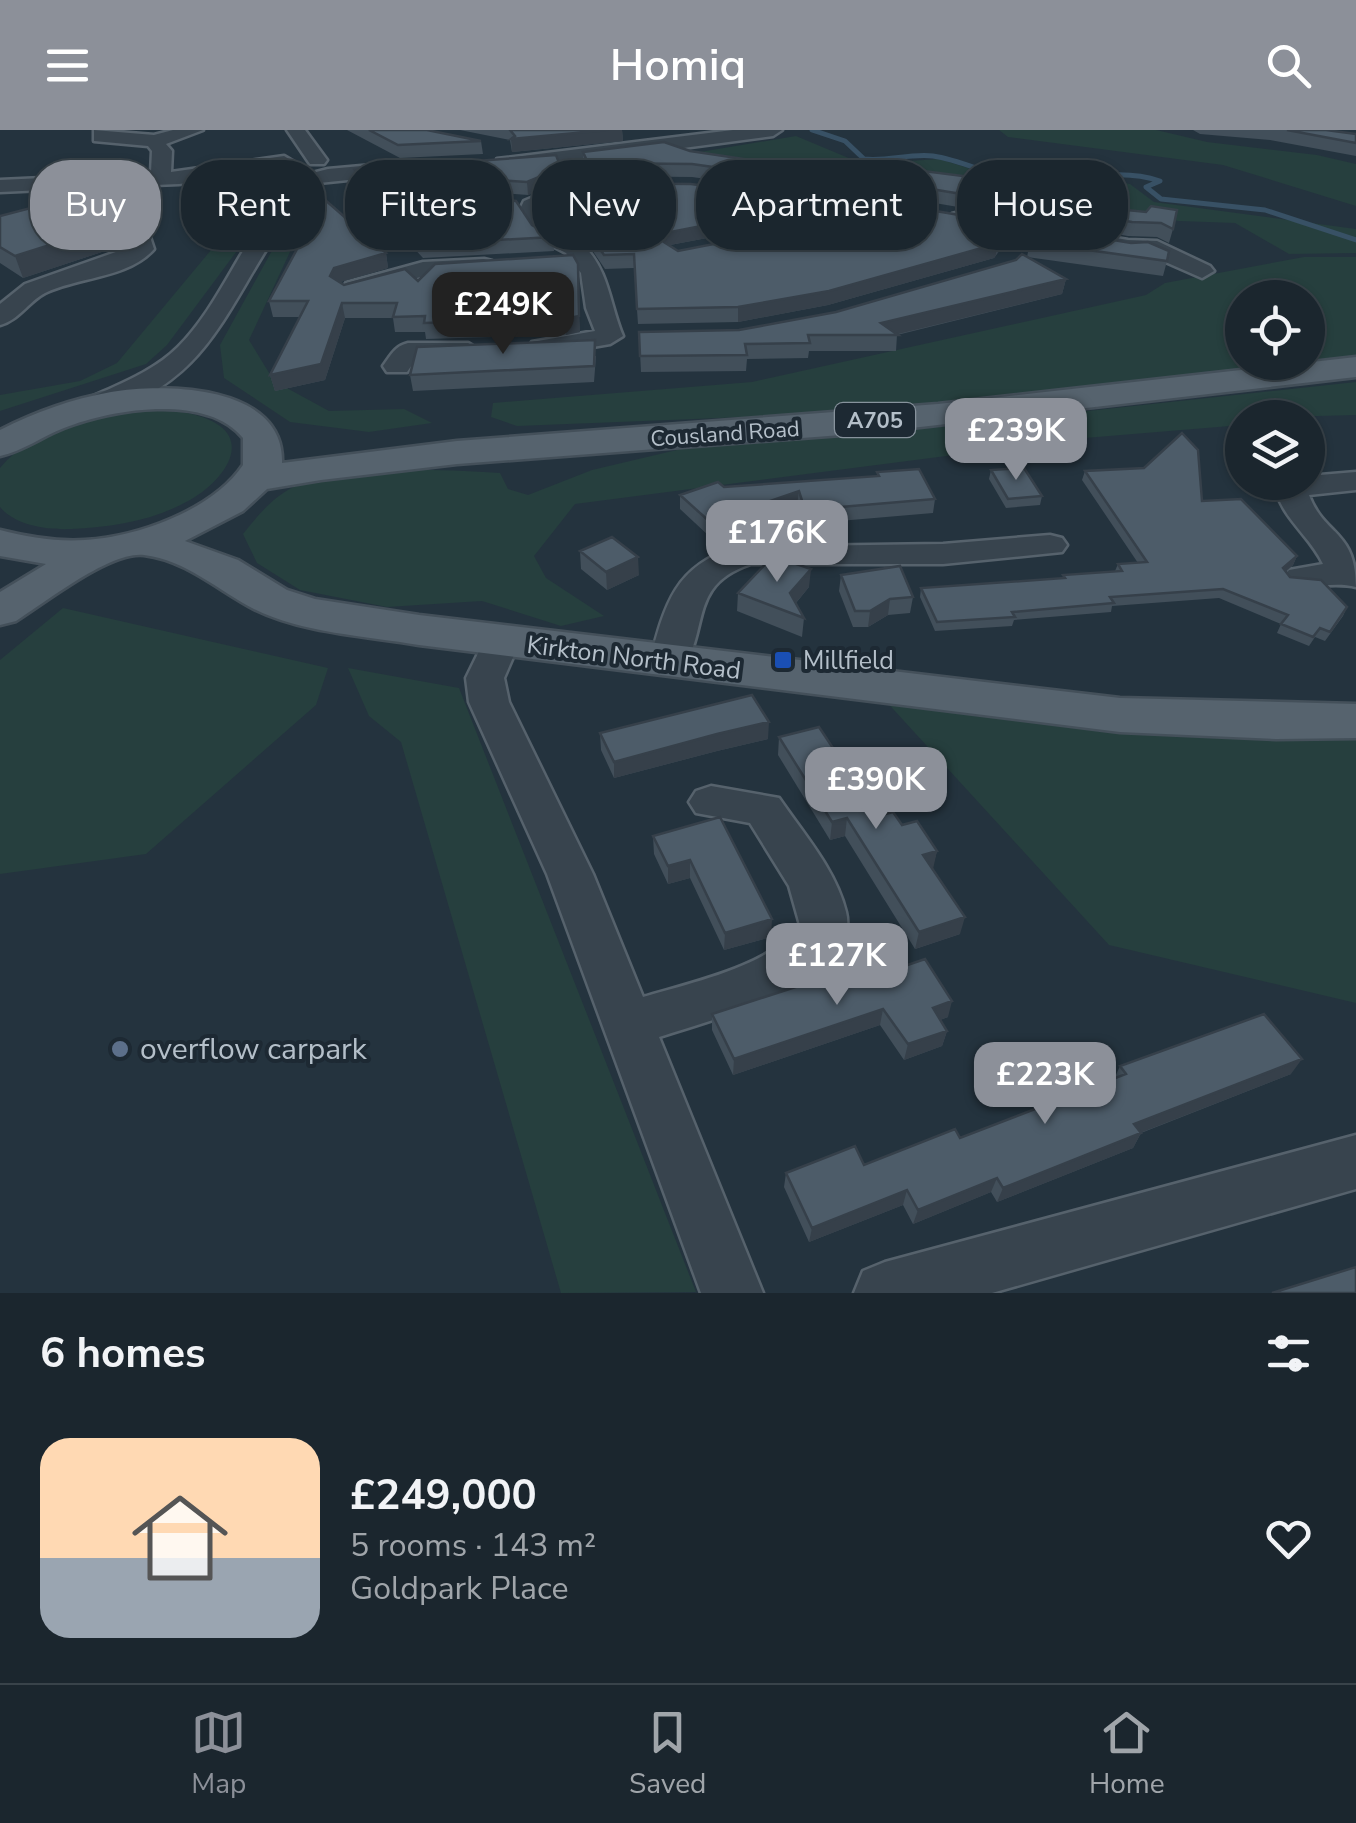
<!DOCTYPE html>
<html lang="en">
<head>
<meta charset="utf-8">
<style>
	:root { --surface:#1b262e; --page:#28323a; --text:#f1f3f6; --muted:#a0a5aa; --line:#39434a; --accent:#8c9099 }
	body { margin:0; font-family:"Nunito Sans",sans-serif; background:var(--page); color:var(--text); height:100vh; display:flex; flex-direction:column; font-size:38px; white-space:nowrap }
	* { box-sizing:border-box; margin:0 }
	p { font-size:32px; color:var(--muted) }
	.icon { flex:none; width:55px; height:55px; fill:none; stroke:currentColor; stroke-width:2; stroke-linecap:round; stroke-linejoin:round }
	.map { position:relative; height:1163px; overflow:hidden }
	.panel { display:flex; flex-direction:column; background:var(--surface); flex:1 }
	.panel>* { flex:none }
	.top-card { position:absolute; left:30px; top:30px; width:1298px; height:90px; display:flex; gap:20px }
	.tools { position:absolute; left:1225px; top:150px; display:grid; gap:20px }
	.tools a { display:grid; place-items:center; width:100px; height:100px; border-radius:50%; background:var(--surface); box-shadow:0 2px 8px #0004,0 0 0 2px var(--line); font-size:50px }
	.price { position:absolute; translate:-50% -85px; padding:0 22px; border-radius:20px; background:var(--accent); color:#fff; font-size:32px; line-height:65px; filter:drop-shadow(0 2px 5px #0008) }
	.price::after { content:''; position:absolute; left:50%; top:60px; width:30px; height:22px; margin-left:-15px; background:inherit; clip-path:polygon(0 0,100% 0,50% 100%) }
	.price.selected { background:#222; color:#fff }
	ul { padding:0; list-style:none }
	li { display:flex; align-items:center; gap:30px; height:250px; padding:0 40px }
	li+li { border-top:2px solid var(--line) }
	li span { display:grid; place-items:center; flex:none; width:280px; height:200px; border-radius:30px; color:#555 }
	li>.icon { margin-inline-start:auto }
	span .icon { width:120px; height:120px; fill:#fffc; stroke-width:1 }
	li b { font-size:42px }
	h2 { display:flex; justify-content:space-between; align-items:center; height:120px; padding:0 40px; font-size:42px }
	.chip { padding:0 35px; border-radius:40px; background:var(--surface); box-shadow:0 2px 8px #0004,0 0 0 2px var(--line); font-size:35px; line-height:90px }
	.chip.selected { background:var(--accent); color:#fff }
	header { display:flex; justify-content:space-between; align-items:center; height:130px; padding:0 40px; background:var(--accent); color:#fff; font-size:45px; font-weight:600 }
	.dock { display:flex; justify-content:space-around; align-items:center; height:140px; border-top:2px solid var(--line); background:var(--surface); font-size:28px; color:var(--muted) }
	.dock a { display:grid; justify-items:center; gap:5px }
	.dock .selected { color:var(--accent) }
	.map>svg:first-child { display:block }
	.green { fill:#263f3e; fill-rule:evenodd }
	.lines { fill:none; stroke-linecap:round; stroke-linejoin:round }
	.stream { stroke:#385165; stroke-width:5 }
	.minor-casing { stroke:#56626c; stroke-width:5 }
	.major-casing { stroke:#44505a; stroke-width:5 }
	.minor { fill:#38444e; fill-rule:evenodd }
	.major { fill:#56636e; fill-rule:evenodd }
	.wall { fill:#424f5a }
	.shaded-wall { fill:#36404a }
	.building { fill:#4d5c69; stroke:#36404a; stroke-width:2.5 }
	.transit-dot { fill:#1a4fb4; stroke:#1d2933; stroke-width:4 }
	.service-dot { fill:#5c6f8a; stroke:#1d2933; stroke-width:4 }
	.labels { text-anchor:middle; stroke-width:8; stroke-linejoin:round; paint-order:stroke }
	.shield { fill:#1d2933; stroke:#87929c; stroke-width:2.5 }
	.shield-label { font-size:22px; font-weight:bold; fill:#b4bfc9 }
	.far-street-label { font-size:22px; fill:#b4bfc9; stroke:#1d2933 }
	.street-label { font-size:25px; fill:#b4bfc9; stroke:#1d2933 }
	.poi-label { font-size:25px; fill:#b4bfc9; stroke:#1d2933; text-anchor:start }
	.near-poi-label { font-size:30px; fill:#b4bfc9; stroke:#1d2933; text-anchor:start }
</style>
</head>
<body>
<header><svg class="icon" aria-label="menu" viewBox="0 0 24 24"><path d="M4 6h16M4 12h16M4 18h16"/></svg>Homiq<svg class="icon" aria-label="search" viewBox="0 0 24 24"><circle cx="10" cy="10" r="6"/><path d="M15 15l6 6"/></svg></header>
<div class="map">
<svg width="1356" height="1163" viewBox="0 0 1356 1163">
	<rect width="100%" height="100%" fill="#24333e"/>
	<path class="green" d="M 999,0 L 1156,0 L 1207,12 L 1317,25 L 1356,34 L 1356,76 L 1223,35 L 1008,7 Z
		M 796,6 L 863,34 L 939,29 L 1016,53 L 1099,49 L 1130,54 L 1154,72 L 1356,99 L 1356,123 L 1289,124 L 1235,93 L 1179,91 L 1135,84 L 1110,75 L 876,43 L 828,44 L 688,24 Z
		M 309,81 L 249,210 L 274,251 L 329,281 L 404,279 L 432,293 L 369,302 L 290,292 L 224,248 L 220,215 L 291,86 Z
		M 243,100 L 251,102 L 167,215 L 146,234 L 0,281 L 0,265 L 80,251 L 117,233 L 226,102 Z
		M 1304,127 L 1356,127 L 1356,229 L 845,283 L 517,296 L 491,287 L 493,273 L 752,252 L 1146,165 L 1165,153 ZM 1242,168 L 1308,168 L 1308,232 L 1242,232 Z
		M 1356,252 L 1356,285 L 1242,288 L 1242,295 L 1085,308 L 575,374 L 534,426 L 546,448 L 604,486 L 561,496 L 482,471 L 387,477 L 300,460 L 257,433 L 243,404 C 259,384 275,364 300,354 C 348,336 448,339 500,343 L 508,359 L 528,365 L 592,340 L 681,319 L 883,303 Z
		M 141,280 C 162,280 183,280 202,287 C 258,306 224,351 190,370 C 153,391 113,397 71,399 C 48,400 16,396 0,377 L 0,338 C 33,298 93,285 141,280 Z
		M 63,478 L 328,538 L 316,575 L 146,724 L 0,744 L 0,530 Z
		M 348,538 L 459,558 L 696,1162 L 561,1163 L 401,612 L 369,586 Z
		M 883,568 L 1356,605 L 1356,873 L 1109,815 Z"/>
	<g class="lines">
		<path class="stream" d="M 812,0 L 845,11 L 864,29 C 887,32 910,23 933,26 C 967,31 996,50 1030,51 C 1075,53 1115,36 1160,51 L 1146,57 L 1161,69 L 1265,80 L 1356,110"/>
		<g class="minor-casing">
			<path id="minor" d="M 94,0 L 154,5 L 173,0 L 203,0 L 166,14 L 172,21 L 171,42 L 284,26 L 294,32 L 271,44 L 293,48 L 328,39 L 406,32 L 416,38 L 406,44 L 319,53 C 307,67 294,79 283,94 C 225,177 209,256 95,285 L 85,282 L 81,276 L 85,270 C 117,255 153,242 178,217 C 224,171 242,104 290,60 L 255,53 L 251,45 L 179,54 L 79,58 L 85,67 L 140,77 L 154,119 C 129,148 78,147 45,163 C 28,172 19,190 0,195 L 0,174 L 25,154 L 130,117 L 122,86 L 65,75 L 62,70 L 65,59 L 0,62 L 0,50 L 151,43 L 152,21 L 148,16 L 94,11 Z
				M 287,0 L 305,0 L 327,30 L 324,34 L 310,34 Z
				M 733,0 L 782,0 L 773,6 L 578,32 L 588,56 L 585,60 L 540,83 C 553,99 571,103 585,117 C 609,142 610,175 623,206 L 610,214 L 541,226 L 532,224 L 528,218 L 532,212 L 595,201 L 586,178 L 581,143 L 566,123 L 536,107 L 518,83 L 524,71 L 567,53 L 559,34 L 504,39 L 497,37 L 497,29 Z
				M 747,58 L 883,73 L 894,79 L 883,85 L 740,68 L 736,64 Z
				M 464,63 L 471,65 L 475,69 L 471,73 L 410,81 L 405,93 L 397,95 L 386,88 L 393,70 Z
				M 960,82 L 1128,110 L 1157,111 L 1210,136 L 1214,141 L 1202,148 L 1145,123 L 1128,124 L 952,94 L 949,89 L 952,84 Z
				M 484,129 L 492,131 L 496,136 L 492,141 L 424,146 L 355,165 L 343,158 L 346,153 L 423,132 Z
				M 408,213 L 468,213 L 481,221 L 468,229 L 416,229 L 407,242 L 387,242 L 383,236 C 391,225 395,216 408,213 Z
				M 1356,342 L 1356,360 L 1309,365 C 1324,406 1356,400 1356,457 C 1333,451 1311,460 1289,454 L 1283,447 L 1289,440 L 1323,434 C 1311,408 1286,391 1277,364 L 1286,352 L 1308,352 L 1308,346 Z
				M 1050,405 L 1062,408 L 1067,415 L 1062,422 L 943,434 L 751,434 C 688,455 710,497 682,540 L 669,543 L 656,540 L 650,531 C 665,474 675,436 736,417 L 943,414 Z
				M 501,499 L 514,503 L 520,511 L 504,548 L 509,572 L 593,744 L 643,867 C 689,853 772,836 800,795 L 789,756 L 750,693 L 696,683 L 689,672 L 696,661 L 711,656 L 779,668 C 803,703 836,740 846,782 C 863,851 706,892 659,907 L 763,1163 L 701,1163 L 547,744 L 469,572 L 466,548 L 488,503 Z
				M 1356,1005 L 1356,1059 L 992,1163 L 854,1163 L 863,1141 L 885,1132 Z"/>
		</g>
		<g class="major-casing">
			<path id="major" d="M 1356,227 L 1356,247 L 868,303 L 457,334 L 321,350 L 267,359 L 243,381 L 185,411 L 238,430 L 287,460 L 315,469 L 419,485 L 1120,568 L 1356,574 L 1356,608 L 1276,609 L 1120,602 L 419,515 C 366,506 302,503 254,479 C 219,461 186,430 144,425 C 110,421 46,472 16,491 L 0,495 L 0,462 L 46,434 L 0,426 L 0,400 C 28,407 56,412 85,410 C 137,407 213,380 243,335 L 243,308 C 207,263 111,279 64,298 C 43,306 23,321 0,326 L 0,300 C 35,282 72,269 111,262 C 166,253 285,255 282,333 L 457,311 L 938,274 Z"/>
		</g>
		<use href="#minor" class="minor"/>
		<use href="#major" class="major"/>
	</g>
	<path class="wall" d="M 347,0 L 427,0 L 481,11 L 483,24 L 400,28 Z
		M 460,0 L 622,0 L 623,11 L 512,22 L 510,10 Z
		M 1193,0 L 1326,0 L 1356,4 L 1356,26 L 1270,10 L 1200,4 Z
		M 690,21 L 832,42 L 1078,68 L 1077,75 L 1146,82 L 1173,99 L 1169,113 L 1157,107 L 1128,106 L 923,71 L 818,65 L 692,47 L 588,46 L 583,35 L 583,22 Z
		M 435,34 L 562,51 L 528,65 L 442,59 L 392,66 L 383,84 L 357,53 L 355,40 L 436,37 Z
		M 800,69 L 799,83 L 792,92 L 670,115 L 678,121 L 1009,108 L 994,128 L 828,175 L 738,192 L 638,194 L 634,138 L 605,139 L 588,114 L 546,84 L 545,71 Z
		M 393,84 L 532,95 L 553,107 L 554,121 L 423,128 L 395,98 Z
		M 0,86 L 110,96 L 117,117 L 23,148 L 0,133 Z
		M 1030,112 L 1167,131 L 1163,146 L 1027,127 L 1066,149 L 1062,164 L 897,205 L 896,221 L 809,221 L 808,228 L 747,229 L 746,241 L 641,242 L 639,202 L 739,200 L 836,182 L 1027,127 Z
		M 386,123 L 388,138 L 340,152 L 344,155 L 418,151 L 573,125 L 580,202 L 566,205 L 426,209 L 425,202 L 395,202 L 393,188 L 345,188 L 325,250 L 275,261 L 270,245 L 300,187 L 273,187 L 269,171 Z
		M 596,226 L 594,252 L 413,261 L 410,245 Z
		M 991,340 L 1042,366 L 1040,375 L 1006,378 L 989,349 Z
		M 1085,341 L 1202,371 L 1297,426 L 1293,435 L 1286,442 L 1290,447 L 1347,477 L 1343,486 L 1325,511 L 1315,507 L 1309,516 L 1277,503 L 1281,494 L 1219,468 L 1112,476 L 1111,482 L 1014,490 L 1012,496 L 935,501 L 920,467 L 921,458 L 1063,448 L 1063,445 L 1115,441 L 1118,434 L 1138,433 L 1082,350 Z
		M 877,342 L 935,369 L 933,383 L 804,394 L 797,375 L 709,406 L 680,379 L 680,365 L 724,357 L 877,346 Z
		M 580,421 L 639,445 L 607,460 L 581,439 Z
		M 841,445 L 913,467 L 910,483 L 888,485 L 868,497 L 853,497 L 839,461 Z
		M 809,457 L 796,473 L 804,488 L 802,507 L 737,481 L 738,463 Z
		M 600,603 L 768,609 L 717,621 L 614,648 L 601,620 Z
		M 779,607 L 878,686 L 902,695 L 937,721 L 932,739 L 960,804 L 915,819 L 845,706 L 830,710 L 778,625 Z
		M 720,687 L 771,807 L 724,820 L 690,748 L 668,754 L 654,724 L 653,706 Z
		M 855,853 L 948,887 L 940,890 L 947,901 L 942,916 L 904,930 L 880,895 L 733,945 L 712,900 L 712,884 Z
		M 1120,936 L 1291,944 L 1141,1003 L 1133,1018 L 997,1072 L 991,1062 L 913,1094 L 903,1075 L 809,1112 L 784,1057 L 786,1043 L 864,1035 L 960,1008 L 1114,949 Z"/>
	<path class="shaded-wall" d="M 608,0 L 622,0 L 623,11 L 512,22 L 511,9 Z
		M 561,38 L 562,51 L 528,65 L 527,52 Z
		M 440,46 L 442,59 L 392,66 L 383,84 L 381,71 L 390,53 Z
		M 800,69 L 799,83 L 792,92 L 670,115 L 664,112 L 670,102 Z
		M 1012,94 L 1009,108 L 997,123 L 1000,109 Z
		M 110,96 L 117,117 L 23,148 L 15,126 Z
		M 998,111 L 996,125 L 994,128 L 828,175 L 738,192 L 738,177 Z
		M 386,123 L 388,138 L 337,153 L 330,146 L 334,138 Z
		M 578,134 L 580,202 L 566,205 L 565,189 Z
		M 1066,149 L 1062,164 L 894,205 L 881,193 Z
		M 342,173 L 345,188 L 325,250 L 275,261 L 270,245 Z
		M 799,361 L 797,375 L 709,406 L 710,392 Z
		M 1297,426 L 1293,435 L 1279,447 L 1283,438 Z
		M 638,427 L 639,445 L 607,460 L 606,442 Z
		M 811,439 L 809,457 L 789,481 L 790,463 Z
		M 890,469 L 888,485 L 868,497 L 870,481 Z
		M 769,592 L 768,609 L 717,621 L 614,648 L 614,632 L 717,604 Z
		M 847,688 L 845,706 L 830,710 L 832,692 Z
		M 937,721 L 933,739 L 919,743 L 923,725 Z
		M 690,730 L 690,748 L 668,754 L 668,736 Z
		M 965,787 L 960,804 L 915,819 L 919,802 Z
		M 772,789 L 771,807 L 724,820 L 725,803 Z
		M 952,871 L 948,887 L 929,894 L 933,878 Z
		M 883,879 L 880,895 L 733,945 L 734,929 Z
		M 947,901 L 942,916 L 904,930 L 908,914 Z
		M 1302,929 L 1291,944 L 1127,1008 L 1134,994 Z
		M 1141,1003 L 1133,1018 L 997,1072 L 1003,1058 Z
		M 997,1048 L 991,1062 L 913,1094 L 918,1080 Z
		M 907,1060 L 903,1075 L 809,1112 L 812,1098 Z"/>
	<path class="building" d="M 369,0 L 427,0 L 481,11 L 398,15 Z
		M 510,0 L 608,0 L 511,9 L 515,6 Z
		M 1287,0 L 1326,0 L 1356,4 L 1356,13 Z
		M 664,12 L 690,21 L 832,42 L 890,47 L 900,38 L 1026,54 L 1024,61 L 1078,68 L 1076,75 L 1146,82 L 1151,76 L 1177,80 L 1173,99 L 1161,93 L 1132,92 L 925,58 L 819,52 L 692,34 L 588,33 L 583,22 Z
		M 556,25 L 561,38 L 527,52 L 440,46 L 390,53 L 381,71 L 355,40 L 442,37 L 435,34 Z
		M 581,53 L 691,54 L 800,69 L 793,78 L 670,102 L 664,112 L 678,121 L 811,95 L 826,83 L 831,73 L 924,79 L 1012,94 L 1000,109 L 993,108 L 998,111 L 996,114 L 829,161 L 738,177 L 637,179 L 634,124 L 604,125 L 587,100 L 545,71 Z
		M 440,65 L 516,71 L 532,95 L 553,107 L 421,114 L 393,84 L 404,83 L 411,70 Z
		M 324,69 L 386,123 L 334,138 L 330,146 L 344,155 L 405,139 L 418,151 L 435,134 L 573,125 L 578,134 L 579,186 L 565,189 L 424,193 L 425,186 L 393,187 L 397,173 L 342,173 L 321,234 L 270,245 L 308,171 L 269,171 Z
		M 61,70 L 110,96 L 15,126 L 0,117 L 0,86 Z
		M 1042,98 L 1131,113 L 1148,112 L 1169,121 L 1167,131 L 1030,112 Z
		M 1022,124 L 1066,149 L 881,193 L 898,205 L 808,205 L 810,213 L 745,214 L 747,225 L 640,226 L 639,202 L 739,200 L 836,182 L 1016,130 Z
		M 595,210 L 594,236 L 410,245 L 417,217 Z
		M 1182,303 L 1198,320 L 1202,371 L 1241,369 L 1297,426 L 1283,438 L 1290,447 L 1321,450 L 1347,477 L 1330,502 L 1320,498 L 1313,507 L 1281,494 L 1288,485 L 1223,459 L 1110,467 L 1114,473 L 1012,482 L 1015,487 L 937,492 L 921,458 L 1065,448 L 1063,445 L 1122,441 L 1118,434 L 1147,432 L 1085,341 L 1144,338 Z
		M 1024,338 L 1042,366 L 1008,369 L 991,340 Z
		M 919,339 L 935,369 L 805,380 L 799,361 L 710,392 L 680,365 L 718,352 L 724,357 L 879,346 L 877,342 Z
		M 612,407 L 638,427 L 606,442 L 580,421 Z
		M 773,426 L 811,439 L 790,463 L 804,488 L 738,463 Z
		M 900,436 L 913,467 L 890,469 L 870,481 L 855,481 L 841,445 Z
		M 752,565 L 769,592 L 717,604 L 614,632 L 600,603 Z
		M 819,597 L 878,686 L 893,682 L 902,695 L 917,691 L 937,721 L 923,725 L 965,787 L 919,802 L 847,688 L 832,692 L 779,607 Z
		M 720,687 L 772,789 L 725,803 L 690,730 L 668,736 L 653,706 Z
		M 925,829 L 952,871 L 933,878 L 947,901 L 908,914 L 883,879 L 734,929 L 712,884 L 848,840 L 855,853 Z
		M 1264,884 L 1302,929 L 1134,994 L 1141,1003 L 1003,1058 L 997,1048 L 918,1080 L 907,1060 L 812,1098 L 786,1043 L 855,1016 L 864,1035 L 955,999 L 960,1008 L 1126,944 L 1120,936 Z
		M 1356,1137 L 1356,1163 L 1272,1163 Z"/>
	<rect class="transit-dot" x="773" y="520" width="20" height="20" rx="5"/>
	<circle class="service-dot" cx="120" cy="919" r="10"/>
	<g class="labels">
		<rect class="shield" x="835" y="273" width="80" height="34" rx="8"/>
		<g class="shield-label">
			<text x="875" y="298">A705</text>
		</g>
		<g class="far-street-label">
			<text transform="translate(725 303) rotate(-4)" y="8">Cousland Road</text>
		</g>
		<g class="street-label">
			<text transform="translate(634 527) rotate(7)" y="9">Kirkton North Road</text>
		</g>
		<g class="poi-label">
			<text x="803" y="539">Millfield</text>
		</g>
		<g class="near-poi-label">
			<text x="140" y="929">overflow carpark</text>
		</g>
	</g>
</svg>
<div class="tools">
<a><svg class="icon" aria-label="locate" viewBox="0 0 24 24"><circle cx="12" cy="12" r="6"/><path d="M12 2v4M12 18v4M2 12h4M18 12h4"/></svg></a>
<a><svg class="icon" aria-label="layers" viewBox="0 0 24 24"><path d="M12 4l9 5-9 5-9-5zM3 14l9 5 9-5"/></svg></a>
</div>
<b class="price selected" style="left:503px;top:227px">£249K</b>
<b class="price" style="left:1016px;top:353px">£239K</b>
<b class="price" style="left:777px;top:455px">£176K</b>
<b class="price" style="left:876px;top:702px">£390K</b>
<b class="price" style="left:837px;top:878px">£127K</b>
<b class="price" style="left:1045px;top:997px">£223K</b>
<div class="top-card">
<a class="chip selected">Buy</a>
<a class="chip">Rent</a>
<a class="chip">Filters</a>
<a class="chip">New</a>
<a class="chip">Apartment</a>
<a class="chip">House</a>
</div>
</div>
<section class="panel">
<h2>6 homes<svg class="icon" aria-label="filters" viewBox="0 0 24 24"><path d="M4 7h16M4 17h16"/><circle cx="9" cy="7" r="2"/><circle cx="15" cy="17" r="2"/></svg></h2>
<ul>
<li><span style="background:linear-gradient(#ffd9b3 60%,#9aa5b1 0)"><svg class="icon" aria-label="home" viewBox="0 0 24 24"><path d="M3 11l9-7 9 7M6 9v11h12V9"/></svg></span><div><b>£249,000</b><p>5 rooms · 143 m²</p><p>Goldpark Place</p></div><svg class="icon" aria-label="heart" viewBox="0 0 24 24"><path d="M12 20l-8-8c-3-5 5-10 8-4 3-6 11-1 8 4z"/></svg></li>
</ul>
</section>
<nav class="dock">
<a class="selected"><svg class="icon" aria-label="map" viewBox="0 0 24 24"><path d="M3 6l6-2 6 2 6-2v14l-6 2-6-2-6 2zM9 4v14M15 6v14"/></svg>Map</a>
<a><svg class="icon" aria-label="saved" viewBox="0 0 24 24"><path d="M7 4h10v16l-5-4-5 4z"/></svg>Saved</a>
<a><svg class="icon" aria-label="home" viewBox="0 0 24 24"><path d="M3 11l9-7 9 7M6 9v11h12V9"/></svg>Home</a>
</nav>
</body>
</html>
